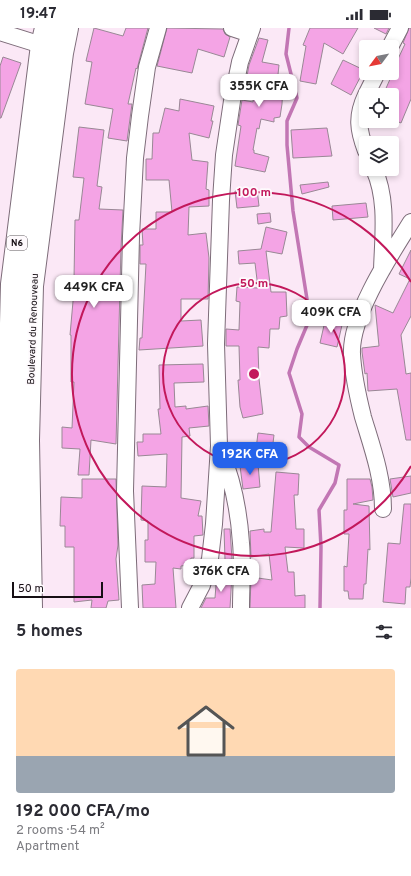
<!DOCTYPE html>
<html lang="en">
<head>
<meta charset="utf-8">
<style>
	:root { --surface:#fff; --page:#f2f2f3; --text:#2b2b33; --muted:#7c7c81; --line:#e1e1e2; --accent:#2563eb }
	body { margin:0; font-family:Overpass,sans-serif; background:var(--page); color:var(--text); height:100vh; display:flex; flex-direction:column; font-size:15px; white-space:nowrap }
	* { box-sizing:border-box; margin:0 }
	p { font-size:13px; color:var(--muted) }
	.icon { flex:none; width:22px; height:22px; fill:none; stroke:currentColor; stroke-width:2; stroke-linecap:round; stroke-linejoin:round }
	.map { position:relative; height:580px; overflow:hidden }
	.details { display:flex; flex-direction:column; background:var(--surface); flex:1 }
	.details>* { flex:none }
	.needle { width:26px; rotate:238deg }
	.buttons { position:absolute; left:359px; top:12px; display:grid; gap:8px }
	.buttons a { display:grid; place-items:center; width:40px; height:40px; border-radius:4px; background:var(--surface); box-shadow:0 2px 6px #0003; font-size:20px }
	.scale { position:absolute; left:12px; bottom:10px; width:91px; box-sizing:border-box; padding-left:4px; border:2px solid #160f14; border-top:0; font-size:11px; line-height:14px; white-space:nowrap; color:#160f14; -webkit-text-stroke:3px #fefafd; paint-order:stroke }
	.price { position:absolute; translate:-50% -34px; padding:0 9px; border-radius:8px; background:#fff; color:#222; font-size:13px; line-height:26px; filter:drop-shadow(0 1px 2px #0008) }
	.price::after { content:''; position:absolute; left:50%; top:24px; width:12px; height:9px; margin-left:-6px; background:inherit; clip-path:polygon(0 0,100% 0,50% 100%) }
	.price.on { background:var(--accent); color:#fff }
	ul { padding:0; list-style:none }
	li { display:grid; align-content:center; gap:8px; height:212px; padding:0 16px }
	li+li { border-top:1px solid var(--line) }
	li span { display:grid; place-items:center; height:124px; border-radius:4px; color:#555 }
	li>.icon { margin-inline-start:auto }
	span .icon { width:72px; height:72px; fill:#fffc; stroke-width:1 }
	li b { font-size:17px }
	h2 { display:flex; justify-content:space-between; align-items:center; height:48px; padding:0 16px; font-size:17px }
	.status { display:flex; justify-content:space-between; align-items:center; height:28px; padding:0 20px; background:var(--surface); direction:ltr }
	.status svg { height:11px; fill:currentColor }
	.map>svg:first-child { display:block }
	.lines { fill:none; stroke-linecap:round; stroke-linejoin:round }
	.stream { stroke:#c276b4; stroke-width:3.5 }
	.building { fill:#f4a4e5; stroke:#998895 }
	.minor-casing { stroke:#7d6c79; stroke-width:18 }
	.highway-casing { stroke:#7d6c79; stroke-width:24 }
	.minor { stroke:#fff; stroke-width:16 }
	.highway { stroke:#fff; stroke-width:22 }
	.ring { fill:none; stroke:#c2185b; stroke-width:2 }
	.labels { text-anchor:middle; stroke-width:3.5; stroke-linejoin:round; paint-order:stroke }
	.shield { fill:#fefafd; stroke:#5c565a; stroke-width:1 }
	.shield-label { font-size:9px; font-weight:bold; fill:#160f14 }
	.street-label { font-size:10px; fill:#160f14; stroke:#fefafd }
	.centre { fill:#c2185b; stroke:#fefafd; stroke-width:2 }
	.ring-label { font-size:12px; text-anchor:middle; font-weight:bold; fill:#c2185b; stroke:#fefafd; stroke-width:3.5; stroke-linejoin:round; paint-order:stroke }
</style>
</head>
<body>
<div class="status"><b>19:47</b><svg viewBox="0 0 49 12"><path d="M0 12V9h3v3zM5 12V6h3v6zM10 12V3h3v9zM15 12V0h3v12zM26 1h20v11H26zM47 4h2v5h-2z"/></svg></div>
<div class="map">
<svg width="411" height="580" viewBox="0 0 411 580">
	<rect width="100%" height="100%" fill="#fbe8f6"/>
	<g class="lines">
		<path class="stream" d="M 289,0 L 286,26 L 297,70 L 287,93 L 287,117 L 293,183 L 310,290 L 297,321 L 289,345 L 302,386 L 299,409 L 309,419 L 339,437 L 335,455 L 319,482 L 321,519 L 320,580"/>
	</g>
	<path class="building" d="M 94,0 L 123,8 L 126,0 L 148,0 L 137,41 L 136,40 L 128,76 L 132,76 L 127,113 L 108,110 L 113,81 L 85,76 L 92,34 L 86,33 Z
		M 167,0 L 223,1 L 225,6 L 230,9 L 224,29 L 198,21 L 192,45 L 157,38 Z
		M 310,0 L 358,0 L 343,26 L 324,15 L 316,56 L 300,53 L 306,18 L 303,17 Z
		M 374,0 L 389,0 L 386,6 Z
		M 409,0 L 411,0 L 411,71 L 401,95 L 392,91 L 392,67 L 383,67 L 391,49 L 390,48 L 405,16 L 403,15 Z
		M 259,10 L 268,12 L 262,34 L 279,37 L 277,56 L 283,56 L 282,76 L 280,89 L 274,90 L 274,94 L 261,91 L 259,101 L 257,100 L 253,122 L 254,122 L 254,125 L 269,129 L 265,144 L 235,138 L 241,98 L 238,97 L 242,72 L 253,74 L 255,49 L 247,48 L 249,37 Z
		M 3,29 L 21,35 L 1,90 L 0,90 L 0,38 Z
		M 343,32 L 364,42 L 351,67 L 331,56 Z
		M 180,71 L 214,78 L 211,93 L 213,93 L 209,110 L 189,105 L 192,132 L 208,134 L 206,161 L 209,162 L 209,178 L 189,179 L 188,207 L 206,205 L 209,230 L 208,271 L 181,271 L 181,293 L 201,292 L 203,318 L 139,322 L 140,310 L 142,310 L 146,236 L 140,236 L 140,217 L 143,217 L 142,201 L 156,201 L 156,184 L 172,184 L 169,152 L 146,152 L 146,131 L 152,131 L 153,105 L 159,105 L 165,80 L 179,83 Z
		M 79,99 L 104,102 L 97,158 L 102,159 L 99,181 L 123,182 L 121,220 L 116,416 L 91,412 L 89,447 L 78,447 L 80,421 L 62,420 L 62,399 L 72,400 L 74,354 L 71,354 L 71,307 L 70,307 L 75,251 L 74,251 L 75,192 L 79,192 L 84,150 L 73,149 Z
		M 327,100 L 332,128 L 293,130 L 291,102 Z
		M 328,154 L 329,159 L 302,166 L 300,157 Z
		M 257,161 L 259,178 L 237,180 L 235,163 Z
		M 366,175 L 368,189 L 333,192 L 332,178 Z
		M 270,185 L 271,194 L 258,196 L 257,186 Z
		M 266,199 L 287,204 L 282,226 L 266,223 L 271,264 L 286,264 L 287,288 L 280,289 L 279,301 L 270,301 L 269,320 L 258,319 L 259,351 L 263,386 L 243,390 L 240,379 L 238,352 L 240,352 L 239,318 L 226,318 L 226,301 L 239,302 L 240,274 L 236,273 L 237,259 L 258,260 L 255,235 L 239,236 L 238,223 L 261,221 Z
		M 411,222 L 411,288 L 401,307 L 406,346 L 411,345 L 411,412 L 406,412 L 397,361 L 368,363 L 367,345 L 365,346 L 362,324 L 362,320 L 379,318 L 375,277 L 393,285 L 410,251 L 399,246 Z
		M 325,293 L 342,297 L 337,319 L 320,315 Z
		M 203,336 L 204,354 L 174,355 L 175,379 L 186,378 L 186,381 L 208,378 L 209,398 L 189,400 L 190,408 L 182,409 L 181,470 L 201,473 L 198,488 L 202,488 L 203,507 L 194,508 L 194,530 L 191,530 L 190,537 L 181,538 L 181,541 L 173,540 L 176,580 L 143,580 L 142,557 L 155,556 L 156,534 L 145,534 L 145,512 L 148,512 L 148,493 L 141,492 L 142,458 L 166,459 L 167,426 L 138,428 L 137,414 L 143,414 L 143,406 L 161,406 L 158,381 L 160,381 L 159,337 Z
		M 258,405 L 274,407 L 271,431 L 255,429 Z
		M 258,436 L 260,459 L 243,461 L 240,438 Z
		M 276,444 L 299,446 L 298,467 L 294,467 L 296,501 L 304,501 L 304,520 L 285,519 L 288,544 L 294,544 L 295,568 L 305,567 L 305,580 L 250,580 L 251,549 L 272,552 L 269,526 L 251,529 L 250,503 L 264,501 L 264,504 L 271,504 Z
		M 411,448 L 411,465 L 393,469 L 390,451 Z
		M 82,451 L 116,451 L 118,517 L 116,531 L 119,572 L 108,573 L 106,580 L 91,580 L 92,572 L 74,574 L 74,519 L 65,519 L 65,498 L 60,498 L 61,469 L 82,470 Z
		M 347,451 L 370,451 L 372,459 L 373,472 L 353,476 L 369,478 L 370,522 L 368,521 L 366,556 L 364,556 L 363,571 L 349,571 L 348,563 L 344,563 L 344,538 L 347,539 L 349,506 L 344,506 L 344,482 L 347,482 Z
		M 404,476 L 411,476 L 411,550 L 410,559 L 406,559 L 405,576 L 383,574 L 388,515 L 400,516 Z
		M 224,501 L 230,501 L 232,531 L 225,532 Z
		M 217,544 L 232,546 L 230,580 L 201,580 L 206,570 L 215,570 Z"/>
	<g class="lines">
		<g class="minor-casing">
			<path id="minor" d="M 232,0 L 250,6
				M 0,4 L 51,20
				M 390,19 L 400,0
				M 366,67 C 356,88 358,102 366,123
				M 366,67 L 377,45
				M 374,141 C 388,172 383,208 382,242
				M 221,424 C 233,453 239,484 241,515 C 243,536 241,558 241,580
				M 383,481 C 383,449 372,419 363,389 C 358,369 353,347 352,326 C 350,288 391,226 411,194
				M 130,580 L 125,463 L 131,208 L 135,130 L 140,88 L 147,39 L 158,0
				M 190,580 L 202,557 L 210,531 L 214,496 L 219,418 L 216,316 L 221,172 L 224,127 L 232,73 L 240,34 L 252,0"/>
		</g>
		<g class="highway-casing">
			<path id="highway" d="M 11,580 L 8,414 L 12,256 L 42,17 L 46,0
				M 31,580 L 28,412 L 32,258 L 62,25 L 67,0"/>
		</g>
		<use href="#minor" class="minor"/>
		<use href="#highway" class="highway"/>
	</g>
	<g class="ring">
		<circle cx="254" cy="346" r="91"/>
		<path d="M411 438A182 182 0 1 1 411 254"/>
	</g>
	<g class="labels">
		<rect class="shield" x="7" y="208" width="20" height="14" rx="3"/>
		<g class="shield-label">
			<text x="17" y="218">N6</text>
		</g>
		<g class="street-label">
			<text transform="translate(32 301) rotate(-88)" y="4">Boulevard du Renouveau</text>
		</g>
	</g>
	<circle cx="254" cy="346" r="6" class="centre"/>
	<g class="ring-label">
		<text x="254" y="168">100 m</text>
		<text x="254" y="259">50 m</text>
	</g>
</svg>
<div class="buttons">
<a><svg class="needle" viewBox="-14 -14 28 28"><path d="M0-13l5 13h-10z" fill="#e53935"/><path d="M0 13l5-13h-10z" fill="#7c7c81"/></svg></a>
<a><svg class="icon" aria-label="locate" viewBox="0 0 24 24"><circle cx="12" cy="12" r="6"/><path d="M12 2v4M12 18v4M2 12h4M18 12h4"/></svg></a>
<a><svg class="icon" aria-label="layers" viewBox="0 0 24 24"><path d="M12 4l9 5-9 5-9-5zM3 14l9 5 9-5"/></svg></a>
</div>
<div class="scale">50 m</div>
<b class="price" style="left:259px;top:80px">355K CFA</b>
<b class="price" style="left:94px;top:281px">449K CFA</b>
<b class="price" style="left:331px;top:306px">409K CFA</b>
<b class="price on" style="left:250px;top:448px">192K CFA</b>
<b class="price" style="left:221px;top:565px">376K CFA</b>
</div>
<section class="details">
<h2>5 homes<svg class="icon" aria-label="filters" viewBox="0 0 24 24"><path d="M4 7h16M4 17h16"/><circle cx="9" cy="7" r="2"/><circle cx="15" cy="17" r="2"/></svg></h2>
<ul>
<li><span style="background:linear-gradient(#ffd9b3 70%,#9aa5b1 0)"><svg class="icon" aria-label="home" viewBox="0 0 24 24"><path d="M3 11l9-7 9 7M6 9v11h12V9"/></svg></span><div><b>192 000 CFA/mo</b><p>2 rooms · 54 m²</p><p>Apartment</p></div></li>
</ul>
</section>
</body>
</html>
